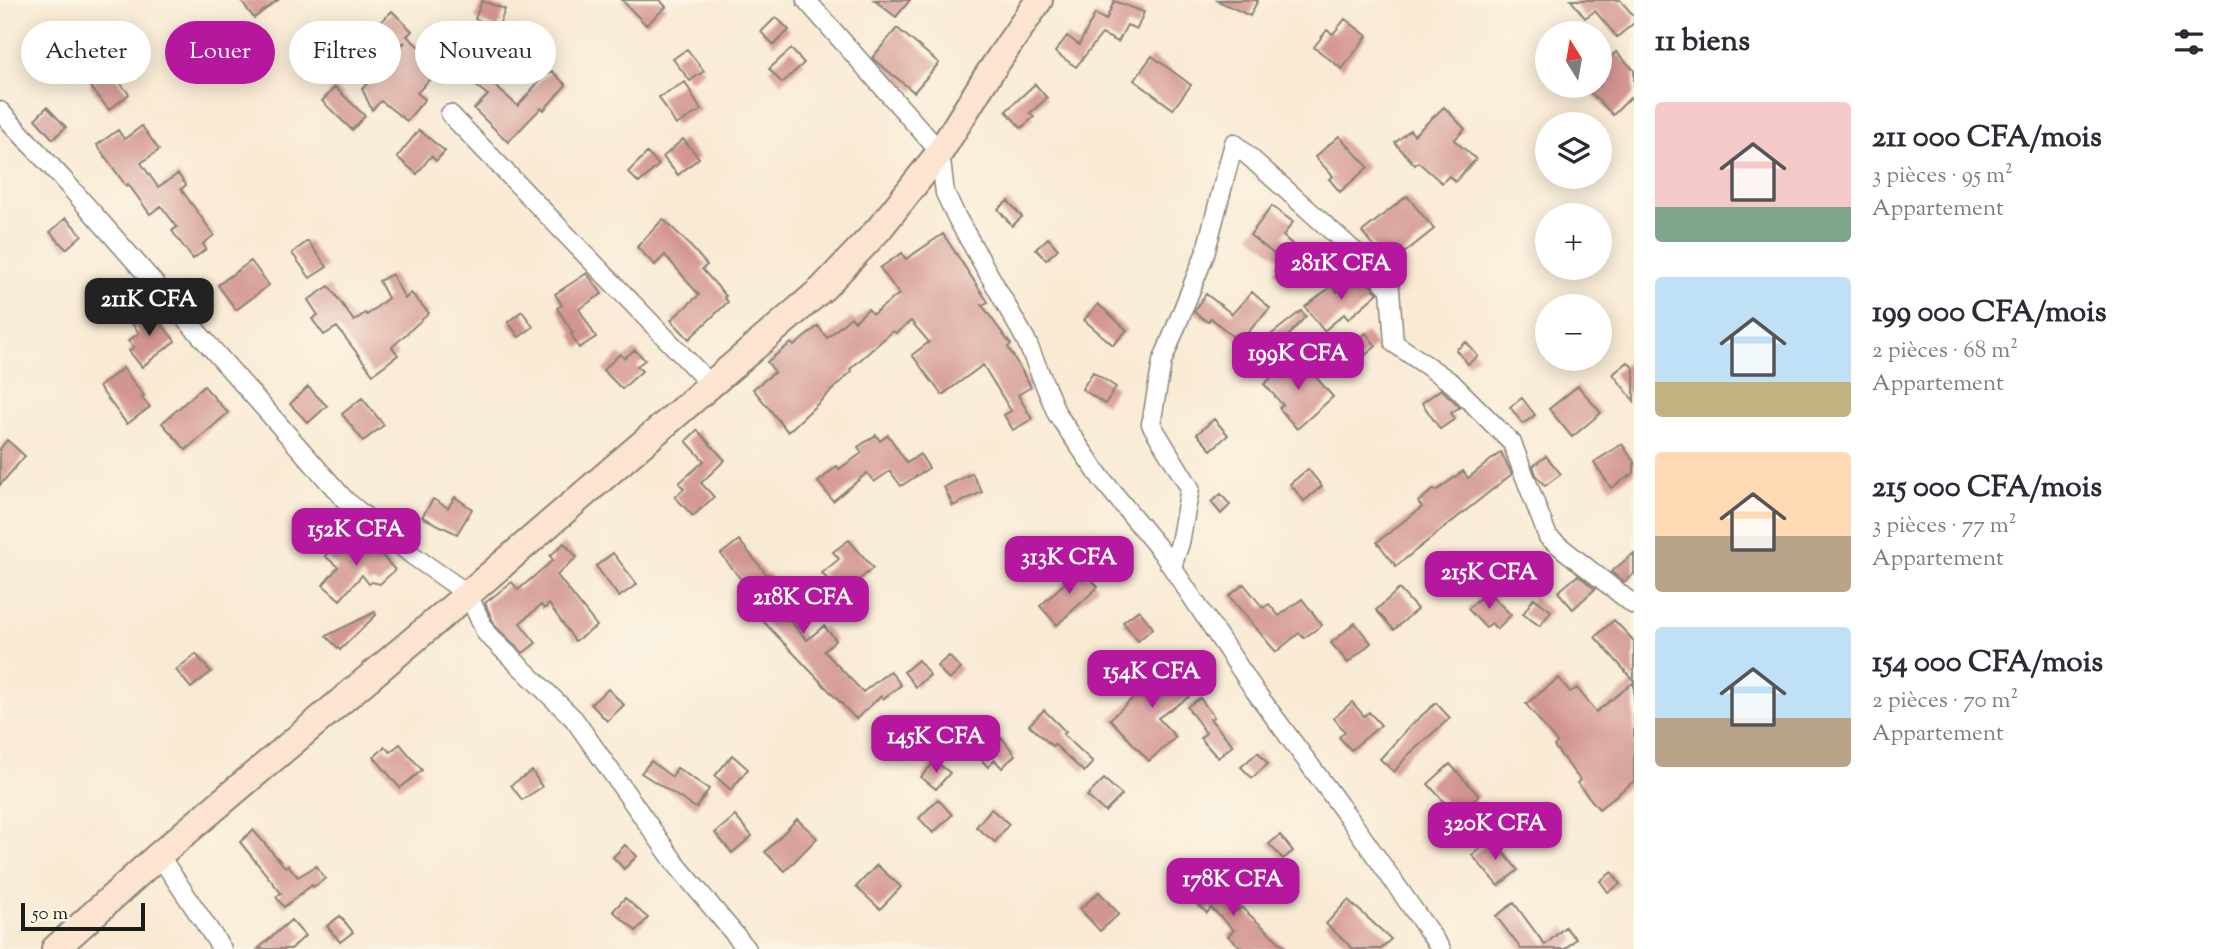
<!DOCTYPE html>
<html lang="fr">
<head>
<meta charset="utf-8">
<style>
	:root { --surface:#fff; --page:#f7f7f7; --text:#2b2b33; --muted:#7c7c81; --accent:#b5179e }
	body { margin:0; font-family:"Sorts Mill Goudy",serif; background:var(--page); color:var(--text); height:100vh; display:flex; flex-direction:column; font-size:26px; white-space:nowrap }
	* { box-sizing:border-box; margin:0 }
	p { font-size:23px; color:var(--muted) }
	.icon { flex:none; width:38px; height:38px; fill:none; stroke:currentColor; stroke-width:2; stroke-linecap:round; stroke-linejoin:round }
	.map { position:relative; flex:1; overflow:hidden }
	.drawer { display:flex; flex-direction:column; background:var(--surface); width:595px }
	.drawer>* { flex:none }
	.banner { position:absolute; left:21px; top:21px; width:665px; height:63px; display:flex; gap:14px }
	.needle { width:46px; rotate:349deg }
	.buttons { position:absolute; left:1535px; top:21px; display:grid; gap:14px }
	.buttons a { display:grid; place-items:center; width:77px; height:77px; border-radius:50%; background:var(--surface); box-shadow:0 4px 18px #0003; font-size:35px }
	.scale { position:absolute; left:21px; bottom:18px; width:124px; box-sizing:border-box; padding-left:7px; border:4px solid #1c1c1c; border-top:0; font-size:19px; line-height:24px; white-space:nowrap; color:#1c1c1c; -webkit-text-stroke:5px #fcf5e5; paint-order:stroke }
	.price { position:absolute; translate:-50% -60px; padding:0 16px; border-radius:14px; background:var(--accent); color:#fff; font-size:23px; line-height:46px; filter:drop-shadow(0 2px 4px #0008) }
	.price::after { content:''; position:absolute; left:50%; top:42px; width:21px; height:16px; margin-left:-10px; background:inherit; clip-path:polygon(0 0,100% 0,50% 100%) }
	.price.active { background:#222; color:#fff }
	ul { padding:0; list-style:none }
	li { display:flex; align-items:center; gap:21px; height:175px; padding:0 21px }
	li span { display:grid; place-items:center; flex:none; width:196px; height:140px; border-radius:7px; color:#555 }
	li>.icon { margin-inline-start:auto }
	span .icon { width:84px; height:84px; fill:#fffc; stroke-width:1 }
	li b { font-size:30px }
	h2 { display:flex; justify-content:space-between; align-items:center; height:84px; padding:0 21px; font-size:30px }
	.tag { padding:0 24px; border-radius:32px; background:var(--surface); box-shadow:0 4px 18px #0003; font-size:24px; line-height:63px }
	.tag.active { background:var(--accent); color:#fff }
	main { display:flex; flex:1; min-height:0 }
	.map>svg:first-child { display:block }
	.building { fill:#d39591 }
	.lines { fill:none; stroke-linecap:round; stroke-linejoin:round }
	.street-casing { stroke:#8a8378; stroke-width:21 }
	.secondary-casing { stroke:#8a8378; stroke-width:30 }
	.street { stroke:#fff; stroke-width:18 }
	.secondary { stroke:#fde4d0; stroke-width:26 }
</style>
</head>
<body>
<main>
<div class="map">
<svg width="1634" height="949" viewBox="0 0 1634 949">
	<rect width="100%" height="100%" fill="#fcf5e5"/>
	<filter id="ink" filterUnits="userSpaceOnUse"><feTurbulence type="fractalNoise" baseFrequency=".0143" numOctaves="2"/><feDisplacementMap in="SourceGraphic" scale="14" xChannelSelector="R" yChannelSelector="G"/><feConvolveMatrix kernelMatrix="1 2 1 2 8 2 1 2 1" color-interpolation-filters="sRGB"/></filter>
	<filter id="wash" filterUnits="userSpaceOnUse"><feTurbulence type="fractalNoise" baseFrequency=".00686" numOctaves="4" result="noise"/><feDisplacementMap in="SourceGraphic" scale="28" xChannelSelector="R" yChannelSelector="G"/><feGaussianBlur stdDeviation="1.57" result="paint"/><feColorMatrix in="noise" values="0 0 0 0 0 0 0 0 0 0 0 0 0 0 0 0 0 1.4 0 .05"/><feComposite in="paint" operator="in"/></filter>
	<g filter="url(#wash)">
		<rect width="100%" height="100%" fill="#f9ead4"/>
		<g id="blocks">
			<path class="building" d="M 240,0 L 278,0 L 254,18 Z
				M 622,0 L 660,0 L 666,7 L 646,25 Z
				M 874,0 L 910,0 L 896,17 Z
				M 1216,0 L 1258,0 L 1250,16 Z
				M 1571,0 L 1620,0 L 1634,16 L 1634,23 L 1617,37 L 1595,11 L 1585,18 Z
				M 482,1 L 505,9 L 498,28 L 475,19 Z
				M 1114,1 L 1144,12 L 1137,29 L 1127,25 L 1118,42 L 1102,34 L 1076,67 L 1055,52 L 1067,36 L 1079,45 L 1095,14 L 1106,20 Z
				M 392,11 L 412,31 L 407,36 L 441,67 L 417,93 L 425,99 L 407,121 L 381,101 L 372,110 L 362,89 L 405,42 L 351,67 L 340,45 L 374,29 Z
				M 776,17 L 789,30 L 774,45 L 761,32 Z
				M 1345,19 L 1367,36 L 1342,69 L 1314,47 L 1327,30 L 1333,34 Z
				M 897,28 L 939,63 L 914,92 L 872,58 Z
				M 687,49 L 704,71 L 690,81 L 673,59 Z
				M 791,49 L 804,63 L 782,83 L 769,69 Z
				M 1616,52 L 1634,70 L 1634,94 L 1613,115 L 1584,86 L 1600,86 L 1600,67 Z
				M 1152,56 L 1191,85 L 1173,109 L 1134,80 Z
				M 471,65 L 518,106 L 540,80 L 552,71 L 566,85 L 544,110 L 541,108 L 508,142 L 474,109 L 488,95 L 463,76 Z
				M 109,69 L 129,94 L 109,110 L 89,85 Z
				M 685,82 L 701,110 L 676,125 L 659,97 Z
				M 1035,84 L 1047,98 L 1030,113 L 1034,117 L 1021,128 L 1006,111 Z
				M 335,87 L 365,116 L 352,130 L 322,101 Z
				M 47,107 L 66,127 L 53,139 L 35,119 Z
				M 1444,107 L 1465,129 L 1454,140 L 1476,159 L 1455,182 L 1449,176 L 1442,183 L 1418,162 L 1415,165 L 1395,143 L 1410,130 L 1414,135 Z
				M 142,126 L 159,150 L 141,163 L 158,187 L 178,174 L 186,185 L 181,189 L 214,235 L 203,244 L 206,249 L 193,259 L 172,231 L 177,227 L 161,206 L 150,214 L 128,184 L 126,186 L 97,145 L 118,130 L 124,139 Z
				M 419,130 L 445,151 L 436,161 L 431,156 L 417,174 L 397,157 Z
				M 1339,136 L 1368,167 L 1340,192 L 1329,179 L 1333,176 L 1315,157 Z
				M 683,139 L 699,158 L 678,175 L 663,157 Z
				M 647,153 L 659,165 L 639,183 L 628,172 Z
				M 1407,196 L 1434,229 L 1389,265 L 1362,232 Z
				M 1008,201 L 1022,217 L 1012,226 L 998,209 Z
				M 1272,206 L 1293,222 L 1283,236 L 1312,262 L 1291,285 L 1274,271 L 1283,261 L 1250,235 Z
				M 66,218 L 82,235 L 66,249 L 50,232 Z
				M 663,219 L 685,240 L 707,265 L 702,269 L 726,296 L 724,297 L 728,302 L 689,339 L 671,320 L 699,295 L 665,255 L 655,265 L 637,247 Z
				M 943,234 L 988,302 L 982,305 L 1011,345 L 1008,347 L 1031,387 L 1018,395 L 1032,419 L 1013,430 L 1004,415 L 1011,411 L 983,365 L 942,395 L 912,355 L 929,342 L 911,321 L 896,333 L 893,331 L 850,369 L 852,371 L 788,432 L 753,389 L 775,372 L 767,362 L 791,343 L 794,346 L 818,326 L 827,338 L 851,317 L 855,321 L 868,309 L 873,314 L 899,294 L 880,268 L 902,253 L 906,259 Z
				M 1048,238 L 1058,249 L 1046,260 L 1036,249 Z
				M 308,241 L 327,267 L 310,278 L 292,253 Z
				M 251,261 L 269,285 L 236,310 L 218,285 Z
				M 587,273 L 602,294 L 579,309 L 596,337 L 579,348 L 571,334 L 573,333 L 557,308 L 562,305 L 555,294 Z
				M 1359,273 L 1378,293 L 1348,319 L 1344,314 L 1324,331 L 1305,307 L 1332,286 L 1337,292 Z
				M 392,274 L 405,299 L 411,293 L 429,313 L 392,347 L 398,355 L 373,374 L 337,327 L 324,335 L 312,319 L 318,315 L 308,300 L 329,286 L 354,321 L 365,313 L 367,315 L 388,298 L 379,281 Z
				M 1252,292 L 1270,308 L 1239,342 L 1211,318 L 1208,322 L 1194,312 L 1206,294 L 1232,314 Z
				M 1098,304 L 1127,330 L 1113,345 L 1084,320 Z
				M 148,307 L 175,341 L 142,367 L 129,351 L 134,347 L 128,341 L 139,333 L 130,321 Z
				M 522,311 L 533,327 L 519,337 L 508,322 Z
				M 1301,311 L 1306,316 L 1279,346 L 1268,337 Z
				M 1366,333 L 1376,346 L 1356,363 L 1346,350 Z
				M 1466,342 L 1478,356 L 1468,364 L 1456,350 Z
				M 635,350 L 645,360 L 637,366 L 642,371 L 622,389 L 603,370 L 620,354 L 624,358 Z
				M 1297,355 L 1333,397 L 1297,429 L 1279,408 L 1283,405 L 1264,384 Z
				M 1628,362 L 1634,369 L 1634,401 L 1613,374 Z
				M 123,368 L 144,396 L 142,398 L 150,407 L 127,424 L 99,387 Z
				M 1093,372 L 1116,387 L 1105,404 L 1082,389 Z
				M 204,386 L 228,413 L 186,450 L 162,423 Z
				M 1578,386 L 1601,413 L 1572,437 L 1549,409 Z
				M 308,387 L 327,406 L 308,423 L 290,404 Z
				M 1441,389 L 1460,407 L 1451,413 L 1455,419 L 1440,429 L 1422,403 Z
				M 362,398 L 384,425 L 363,441 L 342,414 Z
				M 1522,398 L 1535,415 L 1523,424 L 1510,407 Z
				M 1214,419 L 1228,435 L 1211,450 L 1197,434 Z
				M 697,430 L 725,460 L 701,483 L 714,497 L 693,516 L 675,497 L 684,489 L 679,483 L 704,461 L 686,441 Z
				M 876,435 L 880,441 L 888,435 L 907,463 L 920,454 L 929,468 L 901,486 L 890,471 L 874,482 L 867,473 L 833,501 L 818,482 L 837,466 L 839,469 L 862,453 L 858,447 Z
				M 7,440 L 25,456 L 0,485 L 0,449 Z
				M 1622,444 L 1634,462 L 1634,473 L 1611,488 L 1594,462 Z
				M 1501,452 L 1512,474 L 1396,566 L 1377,542 L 1422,507 L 1418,502 L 1434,489 L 1436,491 L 1463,471 L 1468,478 Z
				M 1546,456 L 1561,474 L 1545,486 L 1537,477 L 1533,466 Z
				M 1308,469 L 1322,486 L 1304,501 L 1290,484 Z
				M 972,473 L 982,492 L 953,506 L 944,487 Z
				M 1221,494 L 1230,505 L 1221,514 L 1211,502 Z
				M 455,497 L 472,509 L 457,534 L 422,517 L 433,499 L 448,508 Z
				M 368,540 L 395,570 L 380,584 L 372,582 L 369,584 L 362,575 L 340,600 L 323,585 L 338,567 L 325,556 L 337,542 L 352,554 Z
				M 739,540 L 767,575 L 769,574 L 780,587 L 774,592 L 784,604 L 779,608 L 807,640 L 824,626 L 836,640 L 824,651 L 863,692 L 890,671 L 901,685 L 883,699 L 881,696 L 856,719 L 763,621 L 739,592 L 746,586 L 721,554 Z
				M 849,540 L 873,568 L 841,595 L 822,573 L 839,559 L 833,552 Z
				M 564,543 L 577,557 L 557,575 L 597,626 L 575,641 L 549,604 L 544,609 L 541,605 L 520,623 L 536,643 L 523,653 L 495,626 L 485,603 L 512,582 L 518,590 L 553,560 L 550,556 Z
				M 613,553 L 637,584 L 619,597 L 596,566 Z
				M 1634,553 L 1634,574 L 1624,582 L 1611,572 Z
				M 1081,568 L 1098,587 L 1057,625 L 1040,606 Z
				M 1578,575 L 1595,589 L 1573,609 L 1558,592 Z
				M 1244,584 L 1263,608 L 1269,604 L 1279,616 L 1302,599 L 1322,625 L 1304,638 L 1299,633 L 1276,652 L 1229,596 Z
				M 1399,589 L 1417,609 L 1394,630 L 1376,610 Z
				M 1487,591 L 1511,615 L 1497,629 L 1491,623 L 1486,628 L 1468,609 Z
				M 1534,598 L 1551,611 L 1540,626 L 1523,614 Z
				M 1139,610 L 1153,628 L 1138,641 L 1123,622 Z
				M 375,612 L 376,615 L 340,650 L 326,636 Z
				M 1614,620 L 1634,641 L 1634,681 L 1595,637 Z
				M 1355,623 L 1371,643 L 1348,663 L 1331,643 Z
				M 1159,653 L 1174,669 L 1172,671 L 1189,697 L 1158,718 L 1176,737 L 1149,761 L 1110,719 L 1154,679 L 1143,666 Z
				M 196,654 L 211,672 L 191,688 L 176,670 Z
				M 949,656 L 961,669 L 949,680 L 937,666 Z
				M 918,660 L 930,675 L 916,687 L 904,672 Z
				M 1559,678 L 1570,692 L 1577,688 L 1596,712 L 1634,682 L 1634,781 L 1599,809 L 1577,783 L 1580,780 L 1554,746 L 1557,743 L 1526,704 Z
				M 608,689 L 624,705 L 607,721 L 591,704 Z
				M 1200,698 L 1214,717 L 1210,719 L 1233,745 L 1218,758 L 1200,738 L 1206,733 L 1187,707 Z
				M 1352,702 L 1364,716 L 1369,712 L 1381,725 L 1351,750 L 1339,737 L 1345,732 L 1334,718 Z
				M 1436,703 L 1450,718 L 1407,756 L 1394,772 L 1380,759 L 1411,725 Z
				M 1044,710 L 1066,732 L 1063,734 L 1093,762 L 1084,772 L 1054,744 L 1052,746 L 1029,725 Z
				M 967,725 L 989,749 L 1002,738 L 1015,755 L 1002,768 L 995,760 L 988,767 L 957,734 Z
				M 400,744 L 422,770 L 400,788 L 374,757 L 385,747 L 390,752 Z
				M 1258,752 L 1268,764 L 1252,778 L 1241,767 Z
				M 732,755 L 748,769 L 731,790 L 715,776 Z
				M 651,761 L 672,777 L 677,768 L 709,789 L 696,808 L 641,773 Z
				M 935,761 L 950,773 L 936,789 L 921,777 Z
				M 1450,764 L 1479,796 L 1457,816 L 1428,784 Z
				M 532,771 L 542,787 L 522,800 L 511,785 Z
				M 1104,779 L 1122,795 L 1105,812 L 1087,796 Z
				M 938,799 L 952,815 L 933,833 L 919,818 Z
				M 991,809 L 1009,824 L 995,842 L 976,827 Z
				M 735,816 L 752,836 L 732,853 L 715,833 Z
				M 797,819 L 817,838 L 785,871 L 765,852 Z
				M 253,830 L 285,867 L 288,865 L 298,877 L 316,866 L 325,879 L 313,887 L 312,885 L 284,907 L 276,897 L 281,893 L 240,842 Z
				M 1280,835 L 1293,851 L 1283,859 L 1269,844 Z
				M 1492,839 L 1518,870 L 1498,886 L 1472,855 Z
				M 625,845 L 637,856 L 624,869 L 613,857 Z
				M 877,865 L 901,887 L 880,909 L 856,887 Z
				M 1612,872 L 1620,884 L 1608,892 L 1600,881 Z
				M 1208,873 L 1217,883 L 1213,886 L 1238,911 L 1241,907 L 1287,949 L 1243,949 L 1228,936 L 1234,930 L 1211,908 L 1207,913 L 1187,894 Z
				M 1099,892 L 1119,914 L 1100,931 L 1080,909 Z
				M 625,898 L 648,918 L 636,931 L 613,911 Z
				M 1348,900 L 1391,939 L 1381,949 L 1353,949 L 1326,924 Z
				M 1514,903 L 1545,945 L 1565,927 L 1576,939 L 1565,949 L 1521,949 L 1496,916 Z
				M 340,916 L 353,932 L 340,942 L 327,926 Z
				M 291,920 L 305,936 L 291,949 L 258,949 Z"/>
		</g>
	</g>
	<g filter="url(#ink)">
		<use href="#blocks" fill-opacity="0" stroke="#8a8378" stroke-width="2"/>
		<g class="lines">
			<g class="street-casing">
				<path id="street" d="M 806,0 L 940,152 L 945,193 L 957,218 L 1026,340 L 1057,414 L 1101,478 L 1161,551 L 1255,691 L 1349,818 L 1441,949
					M 0,111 L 61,177 L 345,500 L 412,555 L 468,594 L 486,633 L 574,719 L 676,864 L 747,949
					M 450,114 L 711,385
					M 1172,567 L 1180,543 L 1190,488 L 1151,424 L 1162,362 L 1205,254 L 1234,143 L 1354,251 L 1390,289 L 1394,343 L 1452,383 L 1512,443 L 1548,537 L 1634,605
					M 159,855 L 222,949"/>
			</g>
			<g class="secondary-casing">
				<path id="secondary" d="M 55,949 L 159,855 L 468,594 L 823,288 L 879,229 L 940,152 L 984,81 L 1039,0"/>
			</g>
			<use href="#street" class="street"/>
			<use href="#secondary" class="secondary"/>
		</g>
	</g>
</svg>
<div class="buttons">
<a><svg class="needle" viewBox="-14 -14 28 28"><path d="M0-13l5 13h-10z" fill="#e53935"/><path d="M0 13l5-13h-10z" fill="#7c7c81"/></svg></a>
<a><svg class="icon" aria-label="layers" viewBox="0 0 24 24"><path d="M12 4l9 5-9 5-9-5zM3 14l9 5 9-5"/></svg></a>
<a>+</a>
<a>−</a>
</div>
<div class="scale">50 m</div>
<b class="price" style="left:1341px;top:302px">281K CFA</b>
<b class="price active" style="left:149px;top:338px">211K CFA</b>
<b class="price" style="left:1298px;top:392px">199K CFA</b>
<b class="price" style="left:356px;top:568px">152K CFA</b>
<b class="price" style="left:1069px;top:596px">313K CFA</b>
<b class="price" style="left:1489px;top:611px">215K CFA</b>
<b class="price" style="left:803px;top:636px">218K CFA</b>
<b class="price" style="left:1152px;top:710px">154K CFA</b>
<b class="price" style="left:936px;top:775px">145K CFA</b>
<b class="price" style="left:1495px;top:862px">320K CFA</b>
<b class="price" style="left:1233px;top:918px">178K CFA</b>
<div class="banner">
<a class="tag">Acheter</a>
<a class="tag active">Louer</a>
<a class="tag">Filtres</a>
<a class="tag">Nouveau</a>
</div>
</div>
<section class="drawer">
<h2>11 biens<svg class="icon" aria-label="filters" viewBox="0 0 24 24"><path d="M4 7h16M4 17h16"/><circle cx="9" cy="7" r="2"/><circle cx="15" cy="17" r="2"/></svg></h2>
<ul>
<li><span style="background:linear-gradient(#f6c9c9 75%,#7fa58c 0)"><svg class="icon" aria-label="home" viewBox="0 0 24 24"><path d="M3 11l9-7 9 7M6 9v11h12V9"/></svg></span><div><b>211 000 CFA/mois</b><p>3 pièces · 95 m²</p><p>Appartement</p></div></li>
<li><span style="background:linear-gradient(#bfe0f5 75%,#c2b280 0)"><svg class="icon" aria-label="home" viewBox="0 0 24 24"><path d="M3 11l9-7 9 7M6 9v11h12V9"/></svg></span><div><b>199 000 CFA/mois</b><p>2 pièces · 68 m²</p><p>Appartement</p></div></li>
<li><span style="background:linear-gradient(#ffd9b3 60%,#b9a48a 0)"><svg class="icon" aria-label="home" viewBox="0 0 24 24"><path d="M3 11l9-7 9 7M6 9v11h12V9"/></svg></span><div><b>215 000 CFA/mois</b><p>3 pièces · 77 m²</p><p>Appartement</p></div></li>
<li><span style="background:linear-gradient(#bfe0f5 65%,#b9a48a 0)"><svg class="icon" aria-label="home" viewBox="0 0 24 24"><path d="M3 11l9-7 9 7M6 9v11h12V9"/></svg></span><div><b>154 000 CFA/mois</b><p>2 pièces · 70 m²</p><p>Appartement</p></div></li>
</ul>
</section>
</main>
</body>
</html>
